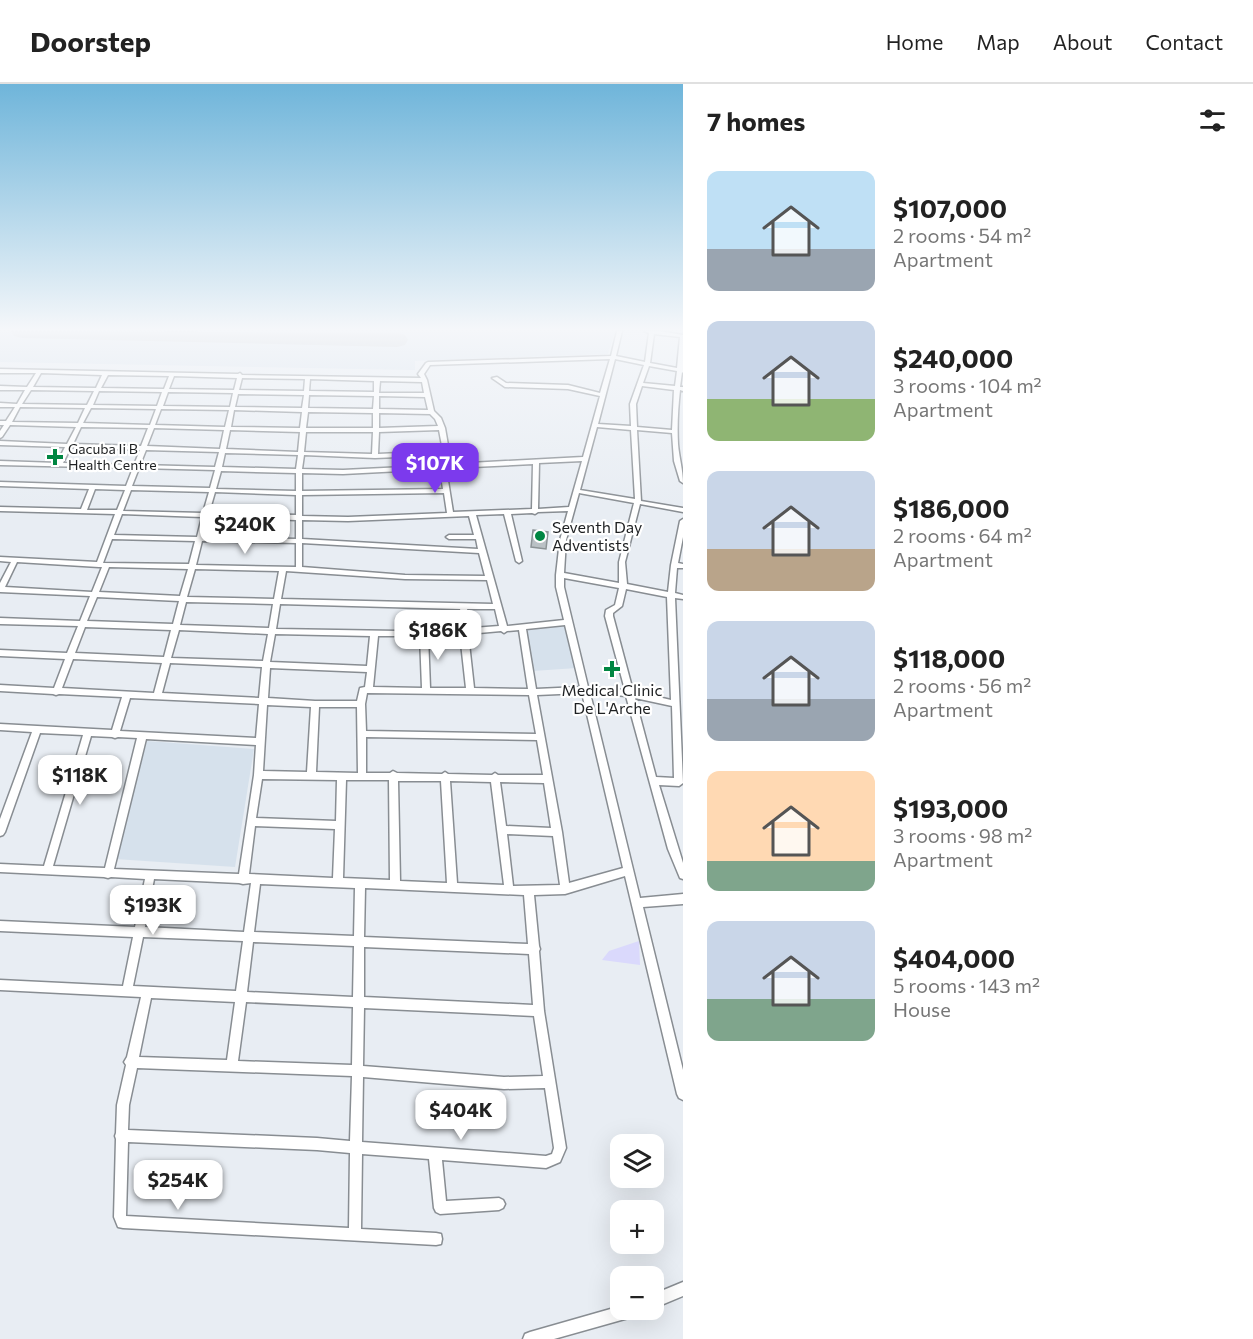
<!DOCTYPE html>
<html lang="en">
<head>
<meta charset="utf-8">
<style>
	:root { --surface:#fff; --page:#f2f2f2; --text:#222; --muted:#767676; --line:#e0e0e0; --accent:#7c3aed }
	body { margin:0; font-family:Commissioner,sans-serif; background:var(--page); color:var(--text); height:100vh; display:flex; flex-direction:column; font-size:22px; white-space:nowrap }
	* { box-sizing:border-box; margin:0 }
	p { font-size:20px; color:var(--muted) }
	.icon { flex:none; width:33px; height:33px; fill:none; stroke:currentColor; stroke-width:2; stroke-linecap:round; stroke-linejoin:round }
	.map { position:relative; flex:1; overflow:hidden }
	.sheet { display:flex; flex-direction:column; background:var(--surface); width:570px }
	.sheet>* { flex:none }
	.fabs { position:absolute; left:610px; top:1050px; display:grid; gap:12px }
	.fabs a { display:grid; place-items:center; width:54px; height:54px; border-radius:12px; background:var(--surface); box-shadow:0 6px 24px #0002; font-size:30px }
	.price { position:absolute; translate:-50% -51px; padding:0 14px; border-radius:12px; background:#fff; color:#222; font-size:20px; line-height:39px; filter:drop-shadow(0 2px 3px #0008) }
	.price::after { content:''; position:absolute; left:50%; top:36px; width:18px; height:14px; margin-left:-9px; background:inherit; clip-path:polygon(0 0,100% 0,50% 100%) }
	.price.current { background:var(--accent); color:#fff }
	ul { padding:0; list-style:none }
	li { display:flex; align-items:center; gap:18px; height:150px; padding:0 24px }
	li span { display:grid; place-items:center; flex:none; width:168px; height:120px; border-radius:12px; color:#555 }
	li>.icon { margin-inline-start:auto }
	span .icon { width:72px; height:72px; fill:#fffc; stroke-width:1 }
	li b { font-size:26px }
	h2 { display:flex; justify-content:space-between; align-items:center; height:72px; padding:0 24px; font-size:26px }
	header { display:flex; align-items:center; gap:36px; box-sizing:border-box; height:84px; padding:0 30px; background:var(--surface); border-bottom:2px solid var(--line) }
	header strong { font-size:28px }
	nav { display:flex; gap:33px; margin-inline-start:auto; font-size:21px }
	main { display:flex; flex:1; min-height:0 }
	.map>svg:first-child { display:block }
	.built { fill:#d6e1ec }
	.green { fill:#dad9fc }
	.lines { fill:none; stroke-linecap:round; stroke-linejoin:round }
	.taxiway { fill:#babec4; fill-rule:evenodd }
	.runway { fill:#babec4; fill-rule:evenodd }
	.building { fill:#bac1c5; stroke:#8c9396; stroke-width:1.5 }
	.minor-casing { stroke:#888d92; stroke-width:3 }
	.minor { fill:#fff; fill-rule:evenodd }
	.poi-dot { fill:#008642; stroke:#fff; stroke-width:2 }
	.labels { text-anchor:middle; stroke-width:4.5; stroke-linejoin:round; paint-order:stroke }
	.far-poi-label { font-size:14px; fill:#1e2022; stroke:#fff; text-anchor:start }
	.poi-label { font-size:16px; fill:#1e2022; stroke:#fff; text-anchor:start }
</style>
</head>
<body>
<header>
<strong>Doorstep</strong>
<nav><a>Home</a><a>Map</a><a>About</a><a>Contact</a></nav>
</header>
<main>
<div class="map">
<svg width="683" height="1255" viewBox="0 0 683 1255">
	<rect width="100%" height="100%" fill="#e8edf3"/>
	<path class="built" d="M 0,247 L 615,247 L 608,270 L 415,277 L 415,286 L 0,278 Z
		M 566,542 L 577,584 L 533,587 L 525,546 Z
		M 147,657 L 254,665 L 235,783 L 115,775 Z"/>
	<path class="green" d="M 639,857 L 640,881 L 602,876 L 609,867 Z"/>
	<g class="lines">
		<path class="taxiway" d="M 195,247 L 200,249 L 200,253 L 182,249 L 165,253 L 161,250 L 165,247 Z"/>
		<path class="runway" d="M 11,247 L 397,249 L 405,251 L 408,256 L 405,261 L 397,263 L 22,254 L 14,252 Z"/>
	</g>
	<path class="building" d="M 533,446 L 548,448 L 546,465 L 531,463 Z"/>
	<g class="lines">
		<g class="minor-casing">
			<path id="minor" d="M 617,247 L 622,247 L 616,272 L 645,278 L 649,249 L 644,247 L 659,247 L 683,251 L 683,289 L 682,288 L 680,303 L 683,303 L 683,307 L 680,306 C 678,324 677,342 678,360 C 679,373 683,386 683,399 L 680,397 L 674,377 L 672,349 L 637,346 L 641,417 L 683,424 L 683,428 L 640,420 L 625,478 L 627,500 L 668,508 L 671,481 L 680,437 L 683,435 L 683,453 L 678,479 L 683,480 L 683,484 L 677,484 L 675,509 L 683,511 L 683,515 L 675,514 L 683,699 L 679,702 L 659,701 L 683,779 L 683,795 L 680,794 L 668,765 L 626,612 L 590,609 L 640,814 L 683,810 L 683,820 L 643,823 L 683,986 L 683,1016 L 679,1014 L 677,1010 L 625,792 L 565,810 L 534,811 L 539,862 L 540,865 L 539,867 L 544,927 L 566,1064 L 560,1078 L 546,1084 L 442,1076 L 446,1117 L 499,1114 L 503,1116 L 505,1120 L 503,1124 L 499,1126 L 440,1130 L 436,1128 L 434,1124 L 429,1075 L 362,1070 L 361,1145 L 436,1149 L 441,1150 L 442,1155 L 441,1160 L 436,1161 L 123,1144 L 118,1143 L 114,1133 L 116,1055 L 115,1052 L 116,1049 L 117,1021 L 126,981 L 124,978 L 127,973 L 141,913 L 0,906 L 0,896 L 123,902 L 133,853 L 0,847 L 0,837 L 135,843 L 145,795 L 111,793 L 108,794 L 104,793 L 0,788 L 0,780 L 44,782 L 83,651 L 40,649 L 5,748 L 3,751 L 0,752 L 0,735 L 32,648 L 0,646 L 0,640 L 112,646 L 122,613 L 59,610 L 56,611 L 53,610 L 0,607 L 0,601 L 54,604 L 65,575 L 0,572 L 0,566 L 67,569 L 78,542 L 0,540 L 0,534 L 80,537 L 90,512 L 0,508 L 0,499 L 11,478 L 0,477 L 0,473 L 97,478 L 115,430 L 0,427 L 0,423 L 81,425 L 89,405 L 0,402 L 0,398 L 126,402 L 133,384 L 0,381 L 0,377 L 57,379 L 65,363 L 0,361 L 0,357 L 67,360 L 76,343 L 10,341 L 2,353 L 0,354 L 0,347 L 4,341 L 0,341 L 0,337 L 6,337 L 15,323 L 0,323 L 0,319 L 17,320 L 25,306 L 0,306 L 0,302 L 27,303 L 36,289 L 0,289 L 0,285 L 238,290 L 240,289 L 242,291 L 421,294 L 418,290 L 426,279 L 428,278 L 611,272 ZM 654,250 L 680,253 L 677,284 L 650,279 ZM 610,275 L 600,309 L 568,301 L 506,299 L 497,293 L 492,294 L 505,303 L 568,305 L 600,312 L 583,373 L 451,380 L 450,370 L 451,369 L 449,367 L 445,344 L 441,334 L 434,327 L 427,296 L 424,290 L 430,281 ZM 615,275 L 644,281 L 630,320 L 631,342 L 598,340 ZM 649,282 L 677,287 L 675,302 L 643,299 ZM 41,289 L 102,291 L 96,304 L 33,303 ZM 108,291 L 169,292 L 164,305 L 101,304 ZM 174,292 L 237,294 L 234,306 L 169,305 ZM 242,294 L 305,295 L 304,307 L 239,306 ZM 310,295 L 374,297 L 374,308 L 309,307 ZM 380,297 L 422,298 L 424,309 L 379,309 ZM 642,302 L 674,306 L 672,346 L 637,343 L 636,320 ZM 31,306 L 94,307 L 87,321 L 22,320 ZM 99,307 L 162,308 L 157,322 L 93,321 ZM 168,308 L 233,309 L 230,323 L 163,322 ZM 238,310 L 304,311 L 302,324 L 235,323 ZM 309,311 L 374,312 L 373,325 L 308,324 ZM 379,312 L 425,313 L 428,326 L 379,325 ZM 20,323 L 85,324 L 78,339 L 12,338 ZM 91,324 L 156,325 L 150,341 L 83,339 ZM 161,325 L 229,326 L 225,343 L 155,341 ZM 234,326 L 302,328 L 300,344 L 231,343 ZM 308,328 L 373,329 L 373,344 L 306,344 ZM 379,329 L 430,330 L 435,335 L 438,342 L 379,344 ZM 81,343 L 148,344 L 141,362 L 73,360 ZM 597,343 L 631,346 L 635,415 L 580,406 ZM 154,344 L 224,346 L 220,365 L 147,362 ZM 230,346 L 300,348 L 298,368 L 226,365 ZM 439,346 L 443,367 L 378,370 L 379,348 ZM 306,348 L 373,348 L 372,370 L 304,368 ZM 71,363 L 140,366 L 134,381 L 63,379 ZM 146,366 L 219,368 L 215,383 L 140,381 ZM 225,369 L 298,371 L 296,385 L 222,383 ZM 304,371 L 375,374 L 444,371 L 445,381 L 343,386 L 302,385 ZM 582,377 L 569,423 L 538,425 L 539,379 ZM 533,380 L 532,425 L 453,428 L 446,384 L 449,386 L 452,384 ZM 139,384 L 215,386 L 210,404 L 132,402 ZM 440,385 L 443,405 L 302,407 L 302,389 L 343,390 ZM 221,387 L 296,389 L 296,407 L 216,405 ZM 95,405 L 125,406 L 117,426 L 87,426 ZM 131,406 L 209,408 L 203,429 L 123,427 ZM 215,408 L 296,411 L 296,431 L 209,429 ZM 444,409 L 447,429 L 348,433 L 302,432 L 302,411 ZM 579,409 L 634,419 L 619,478 L 619,499 L 564,489 L 566,456 ZM 568,427 L 560,456 L 556,491 L 556,503 L 564,536 L 507,542 L 476,431 L 504,430 L 516,477 L 519,479 L 522,477 L 511,430 L 532,429 L 535,430 L 538,428 ZM 122,430 L 202,433 L 197,453 L 114,451 ZM 469,432 L 474,451 L 449,451 L 446,453 L 449,455 L 476,455 L 478,465 L 302,455 L 302,436 L 348,437 ZM 208,433 L 296,436 L 296,455 L 203,453 ZM 112,455 L 195,457 L 189,480 L 103,479 ZM 202,457 L 296,459 L 296,483 L 196,481 ZM 302,459 L 479,469 L 485,492 L 405,491 L 302,483 ZM 17,478 L 99,483 L 102,483 L 92,508 L 5,503 ZM 109,483 L 188,485 L 180,512 L 99,508 ZM 195,485 L 279,487 L 274,515 L 187,513 ZM 286,487 L 405,495 L 487,496 L 493,520 L 281,515 ZM 564,494 L 619,504 L 615,521 L 606,526 L 605,532 L 625,606 L 588,603 L 564,503 ZM 626,505 L 667,513 L 671,616 L 633,607 L 613,532 L 613,529 L 622,522 ZM 97,513 L 179,517 L 173,540 L 87,537 ZM 186,518 L 273,520 L 269,544 L 180,541 ZM 280,520 L 460,525 L 466,544 L 398,547 L 276,545 ZM 467,525 L 495,525 L 499,542 L 473,544 ZM 565,541 L 580,603 L 536,605 L 526,545 ZM 85,543 L 171,546 L 164,573 L 75,569 ZM 179,546 L 268,550 L 263,577 L 171,574 ZM 519,546 L 528,605 L 474,604 L 468,550 L 501,547 L 504,549 L 507,547 ZM 275,550 L 370,552 L 367,582 L 270,578 ZM 460,550 L 466,604 L 430,604 L 428,551 ZM 378,552 L 420,552 L 422,604 L 373,603 ZM 73,575 L 162,579 L 154,609 L 62,604 ZM 170,579 L 262,583 L 259,614 L 162,609 ZM 270,584 L 367,588 L 365,603 L 360,604 L 357,617 L 315,617 L 268,614 ZM 367,609 L 529,611 L 536,650 L 366,647 L 365,620 ZM 582,609 L 623,784 L 569,799 L 562,748 L 537,611 ZM 130,614 L 259,620 L 256,654 L 120,647 ZM 635,614 L 672,622 L 674,694 L 656,693 ZM 267,621 L 311,623 L 307,688 L 263,687 ZM 319,623 L 357,623 L 358,689 L 316,688 ZM 91,652 L 112,653 L 115,654 L 118,653 L 137,654 L 105,784 L 53,782 ZM 366,653 L 537,656 L 543,691 L 498,691 L 495,689 L 492,691 L 448,690 L 445,688 L 442,690 L 397,689 L 393,687 L 390,689 L 366,689 ZM 146,655 L 256,661 L 254,691 L 239,790 L 114,785 ZM 262,695 L 337,696 L 336,737 L 256,734 ZM 346,696 L 389,696 L 390,796 L 343,794 ZM 398,697 L 441,697 L 447,799 L 400,797 ZM 450,697 L 491,698 L 504,801 L 457,799 ZM 500,698 L 544,699 L 551,744 L 506,742 ZM 255,742 L 335,745 L 333,794 L 249,790 ZM 507,750 L 553,752 L 560,801 L 513,802 ZM 154,795 L 239,799 L 243,800 L 251,799 L 244,848 L 145,843 ZM 260,800 L 355,804 L 354,852 L 254,848 ZM 365,804 L 524,811 L 528,860 L 364,853 ZM 143,853 L 243,857 L 236,907 L 133,902 ZM 253,858 L 354,862 L 353,913 L 247,908 ZM 364,863 L 529,870 L 533,921 L 364,913 ZM 151,914 L 235,918 L 227,976 L 139,973 ZM 246,918 L 353,923 L 352,981 L 238,977 ZM 364,924 L 534,932 L 543,992 L 504,993 L 363,982 ZM 137,984 L 352,992 L 350,1057 L 317,1054 L 128,1046 L 129,1021 ZM 363,993 L 504,1005 L 545,1004 L 554,1064 L 552,1070 L 546,1072 L 362,1058 ZM 128,1058 L 317,1066 L 350,1069 L 349,1144 L 126,1132 Z
				M 683,1198 L 683,1212 L 654,1224 L 654,1210 Z
				M 621,1222 L 621,1226 L 639,1226 L 637,1231 L 632,1233 L 554,1255 L 523,1255 L 525,1250 L 530,1248 Z"/>
		</g>
		<use href="#minor" class="minor"/>
	</g>
	<linearGradient id="sky" x2="0" y2="1"><stop stop-color="#6fb5da"/><stop offset="0.58" stop-color="#f5f7fa"/><stop offset="1" stop-color="#f5f7fa" stop-opacity="0"/></linearGradient>
	<rect width="683" height="423" fill="url(#sky)"/>
	<g class="poi-dot">
		<path d="M52 364h6v6h6v6h-6v6h-6v-6h-6v-6h6z"/>
		<circle cx="540" cy="452" r="6"/>
		<path d="M609 576h6v6h6v6h-6v6h-6v-6h-6v-6h6z"/>
	</g>
	<g class="labels">
		<g class="far-poi-label">
			<text x="68" y="370">Gacuba Ii B<tspan x="68" dy="16">Health Centre</tspan></text>
		</g>
		<g class="poi-label">
			<text x="552" y="449">Seventh Day<tspan x="552" dy="18">Adventists</tspan></text>
			<text x="612" y="612" text-anchor="middle">Medical Clinic<tspan x="612" dy="18">De L'Arche</tspan></text>
		</g>
	</g>
</svg>
<div class="fabs">
<a><svg class="icon" aria-label="layers" viewBox="0 0 24 24"><path d="M12 4l9 5-9 5-9-5zM3 14l9 5 9-5"/></svg></a>
<a>+</a>
<a>−</a>
</div>
<b class="price current" style="left:435px;top:410px">$107K</b>
<b class="price" style="left:245px;top:471px">$240K</b>
<b class="price" style="left:438px;top:577px">$186K</b>
<b class="price" style="left:80px;top:722px">$118K</b>
<b class="price" style="left:153px;top:852px">$193K</b>
<b class="price" style="left:461px;top:1057px">$404K</b>
<b class="price" style="left:178px;top:1127px">$254K</b>
</div>
<section class="sheet">
<h2>7 homes<svg class="icon" aria-label="filters" viewBox="0 0 24 24"><path d="M4 7h16M4 17h16"/><circle cx="9" cy="7" r="2"/><circle cx="15" cy="17" r="2"/></svg></h2>
<ul>
<li><span style="background:linear-gradient(#bfe0f5 65%,#9aa5b1 0)"><svg class="icon" aria-label="home" viewBox="0 0 24 24"><path d="M3 11l9-7 9 7M6 9v11h12V9"/></svg></span><div><b>$107,000</b><p>2 rooms · 54 m²</p><p>Apartment</p></div></li>
<li><span style="background:linear-gradient(#c9d6e8 65%,#8fb573 0)"><svg class="icon" aria-label="home" viewBox="0 0 24 24"><path d="M3 11l9-7 9 7M6 9v11h12V9"/></svg></span><div><b>$240,000</b><p>3 rooms · 104 m²</p><p>Apartment</p></div></li>
<li><span style="background:linear-gradient(#c9d6e8 65%,#b9a48a 0)"><svg class="icon" aria-label="home" viewBox="0 0 24 24"><path d="M3 11l9-7 9 7M6 9v11h12V9"/></svg></span><div><b>$186,000</b><p>2 rooms · 64 m²</p><p>Apartment</p></div></li>
<li><span style="background:linear-gradient(#c9d6e8 65%,#9aa5b1 0)"><svg class="icon" aria-label="home" viewBox="0 0 24 24"><path d="M3 11l9-7 9 7M6 9v11h12V9"/></svg></span><div><b>$118,000</b><p>2 rooms · 56 m²</p><p>Apartment</p></div></li>
<li><span style="background:linear-gradient(#ffd9b3 75%,#7fa58c 0)"><svg class="icon" aria-label="home" viewBox="0 0 24 24"><path d="M3 11l9-7 9 7M6 9v11h12V9"/></svg></span><div><b>$193,000</b><p>3 rooms · 98 m²</p><p>Apartment</p></div></li>
<li><span style="background:linear-gradient(#c9d6e8 65%,#7fa58c 0)"><svg class="icon" aria-label="home" viewBox="0 0 24 24"><path d="M3 11l9-7 9 7M6 9v11h12V9"/></svg></span><div><b>$404,000</b><p>5 rooms · 143 m²</p><p>House</p></div></li>
</ul>
</section>
</main>
</body>
</html>
